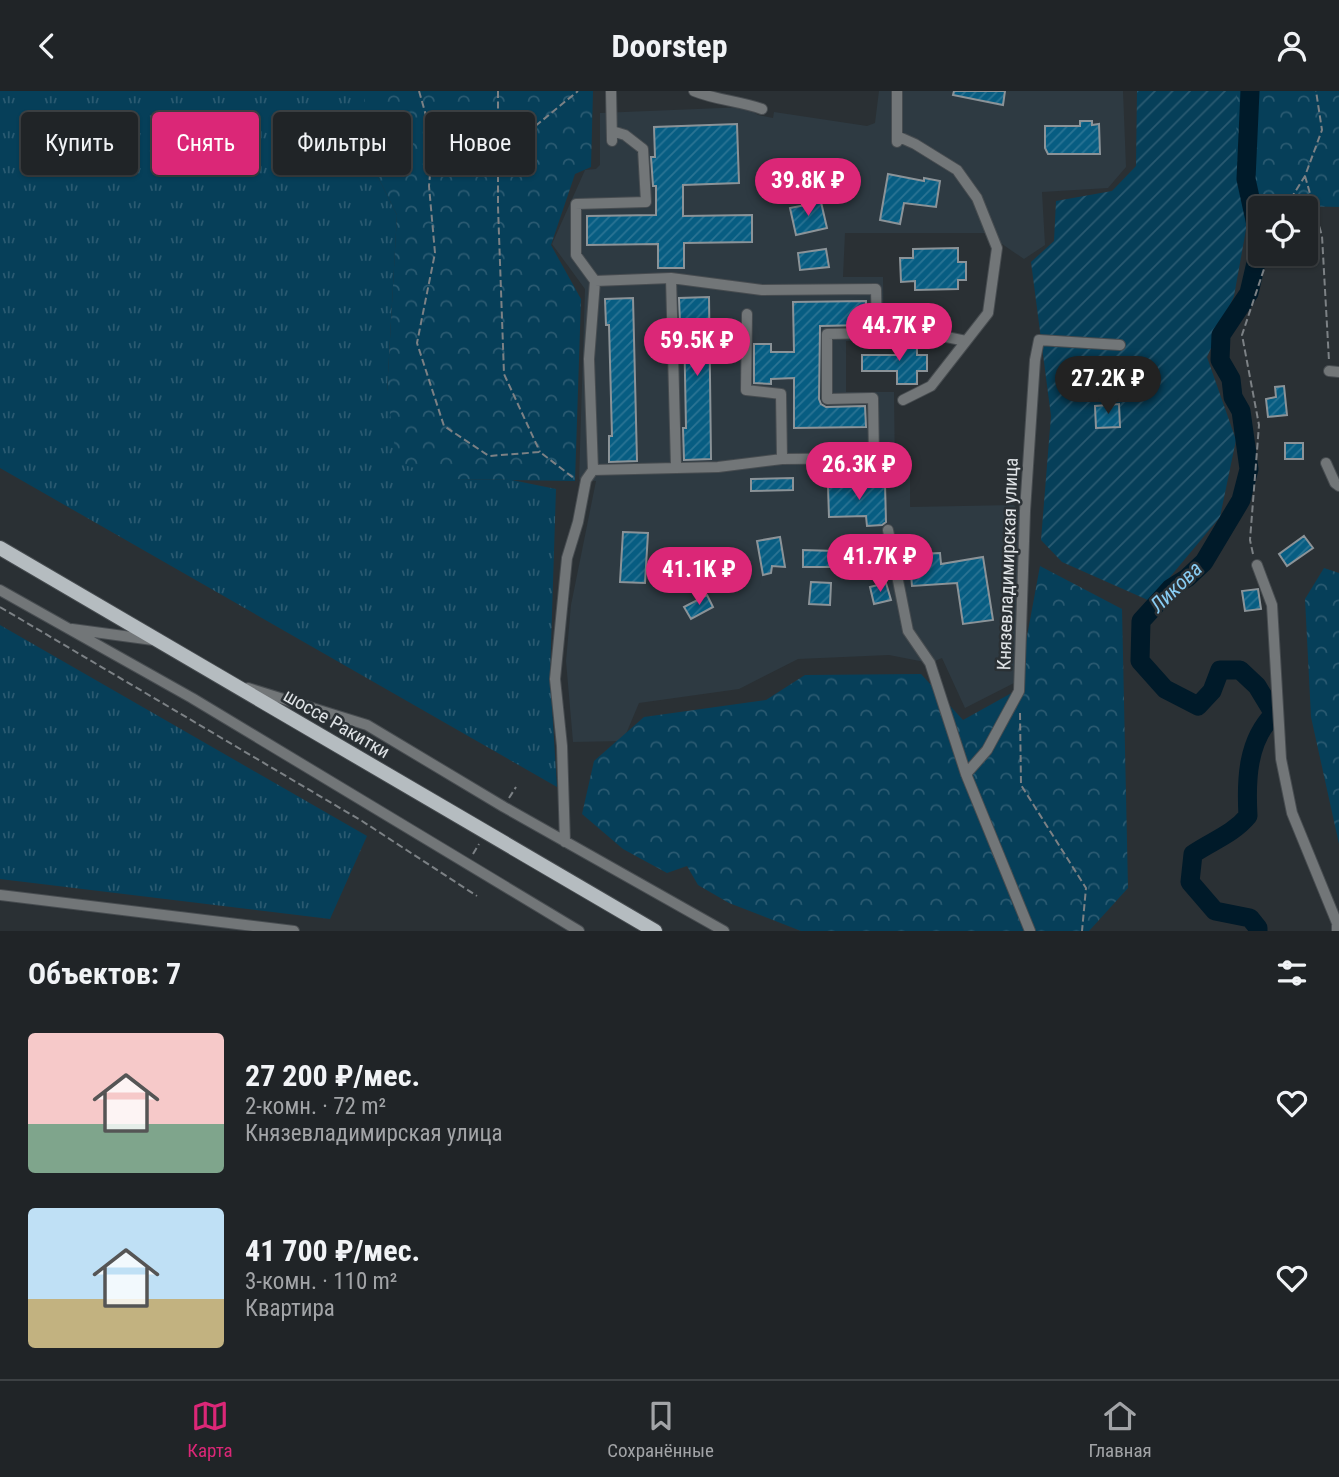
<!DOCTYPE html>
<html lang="ru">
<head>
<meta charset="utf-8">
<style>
	:root { --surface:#202427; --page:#282c2f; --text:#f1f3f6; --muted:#a2a4a7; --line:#3d4144; --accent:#db2777 }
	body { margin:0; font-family:"Roboto Condensed",sans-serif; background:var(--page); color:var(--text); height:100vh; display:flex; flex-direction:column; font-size:26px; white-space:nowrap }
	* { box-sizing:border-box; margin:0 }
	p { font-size:23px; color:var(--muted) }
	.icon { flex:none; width:38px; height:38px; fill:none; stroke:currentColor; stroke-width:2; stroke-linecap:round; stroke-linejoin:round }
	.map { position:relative; height:840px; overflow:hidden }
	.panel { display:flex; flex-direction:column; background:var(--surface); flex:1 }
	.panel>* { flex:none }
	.hud { position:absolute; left:21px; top:21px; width:700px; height:63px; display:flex; gap:14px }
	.buttons { position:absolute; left:1248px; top:105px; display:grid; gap:14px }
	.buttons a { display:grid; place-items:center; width:70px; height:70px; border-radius:7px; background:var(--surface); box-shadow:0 2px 5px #0004,0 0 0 2px var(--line); font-size:35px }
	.price { position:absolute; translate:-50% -60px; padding:0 16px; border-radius:24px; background:var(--accent); color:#fff; font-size:23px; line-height:46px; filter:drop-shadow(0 2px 4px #0008) }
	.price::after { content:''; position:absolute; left:50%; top:42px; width:21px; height:16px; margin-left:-10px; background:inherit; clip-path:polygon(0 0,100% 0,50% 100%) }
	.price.on { background:#222; color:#fff }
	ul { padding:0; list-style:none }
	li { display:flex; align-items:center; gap:21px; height:175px; padding:0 28px }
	li span { display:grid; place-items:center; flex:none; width:196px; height:140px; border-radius:7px; color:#555 }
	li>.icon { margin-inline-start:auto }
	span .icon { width:84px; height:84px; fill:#fffc; stroke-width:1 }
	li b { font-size:30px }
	h2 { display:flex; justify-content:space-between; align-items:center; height:84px; padding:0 28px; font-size:30px }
	.pill { padding:0 24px; border-radius:7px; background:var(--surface); box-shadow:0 2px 5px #0004,0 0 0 2px var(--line); font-size:24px; line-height:63px }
	.pill.on { background:var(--accent); color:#fff }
	header { display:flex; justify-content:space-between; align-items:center; height:91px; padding:0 28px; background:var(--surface); font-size:32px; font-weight:700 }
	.tabs { display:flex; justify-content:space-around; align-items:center; height:98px; border-top:2px solid var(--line); background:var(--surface); font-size:19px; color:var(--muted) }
	.tabs a { display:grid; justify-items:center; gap:4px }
	.tabs .on { color:var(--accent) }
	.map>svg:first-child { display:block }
	.built { fill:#2e3a42 }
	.grass { fill:url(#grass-tufts) }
	.forest { fill:url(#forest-crowns) }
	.garden { fill:url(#garden-furrows) }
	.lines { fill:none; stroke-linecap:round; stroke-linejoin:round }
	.river { stroke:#001a29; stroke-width:19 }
	.building { fill:url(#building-hatch); stroke:#8b9398; stroke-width:2 }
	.minor-casing { stroke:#474c50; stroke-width:12 }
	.major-casing { stroke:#474c50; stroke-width:16 }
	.path { stroke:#7c8185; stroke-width:2; stroke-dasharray:7 3.5; stroke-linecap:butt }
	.minor { stroke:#727678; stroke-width:10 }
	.major { stroke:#b5bcc0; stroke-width:14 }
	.labels { text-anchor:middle; stroke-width:5; stroke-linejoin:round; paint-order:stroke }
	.street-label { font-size:19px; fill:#dee2e5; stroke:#2a3034 }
	.water-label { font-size:21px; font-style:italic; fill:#88ccf3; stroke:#2a3034 }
</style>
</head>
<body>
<header><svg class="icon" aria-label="back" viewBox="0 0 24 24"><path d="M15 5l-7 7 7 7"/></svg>Doorstep<svg class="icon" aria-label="person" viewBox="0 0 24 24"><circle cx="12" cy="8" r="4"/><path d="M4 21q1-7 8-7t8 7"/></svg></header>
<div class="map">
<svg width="1339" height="840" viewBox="0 0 1339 840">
	<defs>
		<pattern id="grass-tufts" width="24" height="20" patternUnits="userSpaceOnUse" patternTransform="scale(1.75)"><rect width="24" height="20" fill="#063f59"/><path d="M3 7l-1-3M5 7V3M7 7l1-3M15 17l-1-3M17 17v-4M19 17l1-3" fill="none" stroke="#2a5a71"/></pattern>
		<pattern id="forest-crowns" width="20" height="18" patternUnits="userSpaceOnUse" patternTransform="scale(1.75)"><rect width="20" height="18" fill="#063f59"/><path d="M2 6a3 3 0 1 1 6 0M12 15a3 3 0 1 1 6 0" fill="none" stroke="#2a5a71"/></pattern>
		<pattern id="garden-furrows" width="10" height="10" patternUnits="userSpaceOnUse" patternTransform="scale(1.75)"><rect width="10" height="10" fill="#063f59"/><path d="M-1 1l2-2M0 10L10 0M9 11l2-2" fill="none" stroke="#2a5a71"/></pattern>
		<pattern id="building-hatch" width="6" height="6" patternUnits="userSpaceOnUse" patternTransform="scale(1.75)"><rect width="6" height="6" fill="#075d82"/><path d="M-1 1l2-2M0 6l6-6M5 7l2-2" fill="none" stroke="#2b7494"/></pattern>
	</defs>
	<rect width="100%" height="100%" fill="#2a3034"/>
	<path class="built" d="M 879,0 L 1123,0 L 1126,76 L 1108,97 L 1042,101 L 1045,154 L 1024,168 L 986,142 L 845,142 L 843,186 L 883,186 L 884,250 L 846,250 L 846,301 L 894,301 L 895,384 L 910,385 L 910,416 L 1014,414 L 1022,425 L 1016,591 L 965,617 L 942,567 L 930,572 L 889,564 L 798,568 L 739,598 L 639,612 L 623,650 L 573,651 L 566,570 L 571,514 L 596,390 L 579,389 L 585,198 L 552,153 L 585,79 L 596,78 L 600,74 L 600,22 L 746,16 L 758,24 L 773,27 L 774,21 L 867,35 L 875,32 Z"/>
	<path class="grass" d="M 0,0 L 364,0 L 364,58 L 397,124 L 387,301 L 453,388 L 512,389 L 556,398 L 550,585 L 557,696 L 0,377 Z
		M 0,534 L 367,745 L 330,828 L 0,788 Z"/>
	<path class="forest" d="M 364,0 L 593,0 L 591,76 L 575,83 L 551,154 L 581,208 L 575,390 L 453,388 L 397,372 L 387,301 L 397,124 L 364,58 Z
		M 1229,0 L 1339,0 L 1339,116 L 1262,114 L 1227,116 Z
		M 1040,475 L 1122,518 L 1128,797 L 1089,840 L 801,840 L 729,812 L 698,794 L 687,775 L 667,782 L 623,758 L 582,723 L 594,670 L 644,626 L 766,609 L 805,584 L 921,583 L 963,629 L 1017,599 Z
		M 1324,477 L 1339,482 L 1339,753 L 1311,626 L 1305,508 Z"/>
	<path class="garden" d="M 1137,0 L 1237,0 L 1236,60 L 1247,133 L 1234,205 L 1207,266 L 1236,349 L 1220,426 L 1150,510 L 1062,471 L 1041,449 L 1051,325 L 1031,171 L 1054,150 L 1056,110 L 1112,100 L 1136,75 Z"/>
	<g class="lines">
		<path class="river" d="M 1250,0 L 1246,88 L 1258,143 L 1258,163 L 1249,202 L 1221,244 L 1220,269 L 1231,288 L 1233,306 L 1241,320 L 1249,378 L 1241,409 L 1204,471 L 1187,487 L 1171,497 L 1141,530 L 1140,570 L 1165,598 L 1198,615 L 1212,600 L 1220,579 L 1240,579 L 1257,595 L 1274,623 C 1247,650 1246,689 1248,725 C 1233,743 1212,750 1193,763 L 1190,791 L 1215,820 L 1250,827 L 1258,837 L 1258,840"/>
	</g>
	<path class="building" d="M 954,0 L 1005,0 L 1003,14 L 953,4 Z
		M 1080,30 L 1092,30 L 1092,34 L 1099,33 L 1100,63 L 1048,63 L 1045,57 L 1045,35 L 1080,35 Z
		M 737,33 L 739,92 L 683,94 L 683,125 L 752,124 L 752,151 L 684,152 L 684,177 L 658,177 L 658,153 L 587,154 L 587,125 L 656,124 L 656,95 L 653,95 L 651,66 L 655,66 L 654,36 Z
		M 888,83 L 924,90 L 924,87 L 940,90 L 936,116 L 904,112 L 900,133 L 880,129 Z
		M 821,111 L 827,137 L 796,144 L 790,117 Z
		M 958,157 L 958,171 L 966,171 L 966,189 L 958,189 L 958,198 L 915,199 L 915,190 L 901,191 L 900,167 L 913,167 L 913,158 Z
		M 826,158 L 829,176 L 800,179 L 798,162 Z
		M 709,206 L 711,368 L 684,369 L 683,337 L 686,337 L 684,232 L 680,232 L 679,207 Z
		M 633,207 L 637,370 L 609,371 L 609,345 L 612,345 L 609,234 L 606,234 L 605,208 Z
		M 866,210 L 866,234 L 820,235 L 819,308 L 821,313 L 826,316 L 865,315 L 866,336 L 794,337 L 794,287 L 771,288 L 771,293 L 754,292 L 754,253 L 771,253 L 771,261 L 794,261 L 793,211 Z
		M 897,251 L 917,251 L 917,264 L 927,264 L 927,280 L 917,280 L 917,293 L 897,293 L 897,280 L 862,280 L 862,264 L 897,264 Z
		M 1284,295 L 1287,324 L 1268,326 L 1266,308 L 1276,306 L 1275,296 Z
		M 1119,313 L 1120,336 L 1096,337 L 1095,315 Z
		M 1285,352 L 1303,352 L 1303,368 L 1285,368 Z
		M 793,387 L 793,399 L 751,400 L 751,388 Z
		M 885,393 L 886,431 L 882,434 L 867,435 L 866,425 L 829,426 L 828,395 Z
		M 623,441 L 648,442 L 645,492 L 620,491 Z
		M 1304,445 L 1313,457 L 1287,475 L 1279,463 Z
		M 780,446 L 785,476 L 772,475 L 771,482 L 763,484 L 757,450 Z
		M 803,459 L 835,460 L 834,476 L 803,476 Z
		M 940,462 L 941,473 L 983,466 L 993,529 L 963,533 L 957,492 L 912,495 L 910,470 L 919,469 L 919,463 Z
		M 811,491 L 831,492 L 830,514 L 809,513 Z
		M 886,492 L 891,509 L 874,513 L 870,496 Z
		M 1258,498 L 1261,518 L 1245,520 L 1242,500 Z
		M 707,504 L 713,516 L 691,528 L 684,516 Z"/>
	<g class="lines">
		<g class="minor-casing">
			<path id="minor" d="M 611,0 L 612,50
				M 694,0 C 716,9 739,10 762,18
				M 897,0 L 897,51
				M 897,45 L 915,53 L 957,79 L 977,107 L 997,157 L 988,222 L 931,295 L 903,309
				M 671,187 L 676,375
				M 595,190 L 671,187 L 762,199 L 876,198 L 877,242 L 827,243 L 827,308 L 873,307 L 874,367
				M 747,223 L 746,299 L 781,303 L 782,368
				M 898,236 L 966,250
				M 1329,280 L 1339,281
				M 1326,372 L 1335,392 L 1339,395
				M 593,379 L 718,376 L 782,368 L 891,367
				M 888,439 L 908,540 L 930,572 L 966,683 L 1030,840
				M 1257,474 L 1272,514 L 1281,668 L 1292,722 L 1337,832 L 1337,840
				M 0,499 L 192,607 L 579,840
				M 72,538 L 153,549
				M 248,597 L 367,634 L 504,716 L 724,840
				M 966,683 L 987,659 L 1019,600 L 1025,420 L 1035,269 L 1039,249 L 1120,254
				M 565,751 L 562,655 L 555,588 L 567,467 L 578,431 L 586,389 L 593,379 L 589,268 L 595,190 L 576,164 L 576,113 L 646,111 L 643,58 L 625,44 L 612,40
				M 0,804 L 294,840"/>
		</g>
		<g class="major-casing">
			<path id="major" d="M 0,457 L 655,840"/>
		</g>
		<path class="path" d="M 419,0 L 433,49 L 429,95 L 435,162 L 417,252 L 444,335 L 489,365 L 540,361 L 575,388
			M 498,0 L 498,116 L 504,283 L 540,361
			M 499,55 L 522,46 L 578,0
			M 1305,85 L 1322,145 L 1329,270
			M 1285,117 L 1305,85 L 1322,39 L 1316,0
			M 1253,463 L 1250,449 L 1259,334 L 1242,244 L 1269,163
			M 0,516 L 362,730 L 477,805
			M 1020,622 L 1021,694 L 1086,797 L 1082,840
			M 509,707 L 516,696
			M 473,763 L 479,753"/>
		<use href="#minor" class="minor"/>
		<use href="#major" class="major"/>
	</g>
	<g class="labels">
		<g class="street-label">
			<text transform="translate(1007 473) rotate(-88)" y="7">Князевладимирская улица</text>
			<text transform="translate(337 632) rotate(30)" y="7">шоссе Ракитки</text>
		</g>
		<g class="water-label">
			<text transform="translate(1176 496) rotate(-44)" y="7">Ликова</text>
		</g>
	</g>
</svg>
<div class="buttons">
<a><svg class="icon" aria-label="locate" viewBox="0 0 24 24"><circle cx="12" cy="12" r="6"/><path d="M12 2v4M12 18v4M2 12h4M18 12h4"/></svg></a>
</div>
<b class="price" style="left:808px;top:127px">39.8K ₽</b>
<b class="price" style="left:899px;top:272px">44.7K ₽</b>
<b class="price" style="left:697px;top:287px">59.5K ₽</b>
<b class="price on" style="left:1108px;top:325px">27.2K ₽</b>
<b class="price" style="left:859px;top:411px">26.3K ₽</b>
<b class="price" style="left:880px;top:503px">41.7K ₽</b>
<b class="price" style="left:699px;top:516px">41.1K ₽</b>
<div class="hud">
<a class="pill">Купить</a>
<a class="pill on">Снять</a>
<a class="pill">Фильтры</a>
<a class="pill">Новое</a>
</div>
</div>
<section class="panel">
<h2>Объектов: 7<svg class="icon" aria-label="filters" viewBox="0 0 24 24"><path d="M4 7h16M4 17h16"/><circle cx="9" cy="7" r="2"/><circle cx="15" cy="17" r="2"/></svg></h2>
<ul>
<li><span style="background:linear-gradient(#f6c9c9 65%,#7fa58c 0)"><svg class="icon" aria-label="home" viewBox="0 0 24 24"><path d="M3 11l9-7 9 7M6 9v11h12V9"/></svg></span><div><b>27 200 ₽/мес.</b><p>2-комн. · 72 m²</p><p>Князевладимирская улица</p></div><svg class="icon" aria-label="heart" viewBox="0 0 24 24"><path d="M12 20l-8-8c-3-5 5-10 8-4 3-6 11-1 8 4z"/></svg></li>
<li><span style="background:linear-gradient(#bfe0f5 65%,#c2b280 0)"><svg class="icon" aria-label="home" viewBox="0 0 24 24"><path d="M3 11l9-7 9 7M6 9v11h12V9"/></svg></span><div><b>41 700 ₽/мес.</b><p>3-комн. · 110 m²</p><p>Квартира</p></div><svg class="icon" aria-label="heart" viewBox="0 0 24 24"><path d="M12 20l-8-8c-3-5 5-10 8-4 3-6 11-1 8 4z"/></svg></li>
</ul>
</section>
<nav class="tabs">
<a class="on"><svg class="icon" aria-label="map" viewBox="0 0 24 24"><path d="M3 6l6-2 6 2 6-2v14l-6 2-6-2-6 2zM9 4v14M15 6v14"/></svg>Карта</a>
<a><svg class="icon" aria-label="saved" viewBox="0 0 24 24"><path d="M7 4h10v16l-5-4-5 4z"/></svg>Сохранённые</a>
<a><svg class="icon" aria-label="home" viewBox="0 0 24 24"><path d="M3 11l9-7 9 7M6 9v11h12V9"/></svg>Главная</a>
</nav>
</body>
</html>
